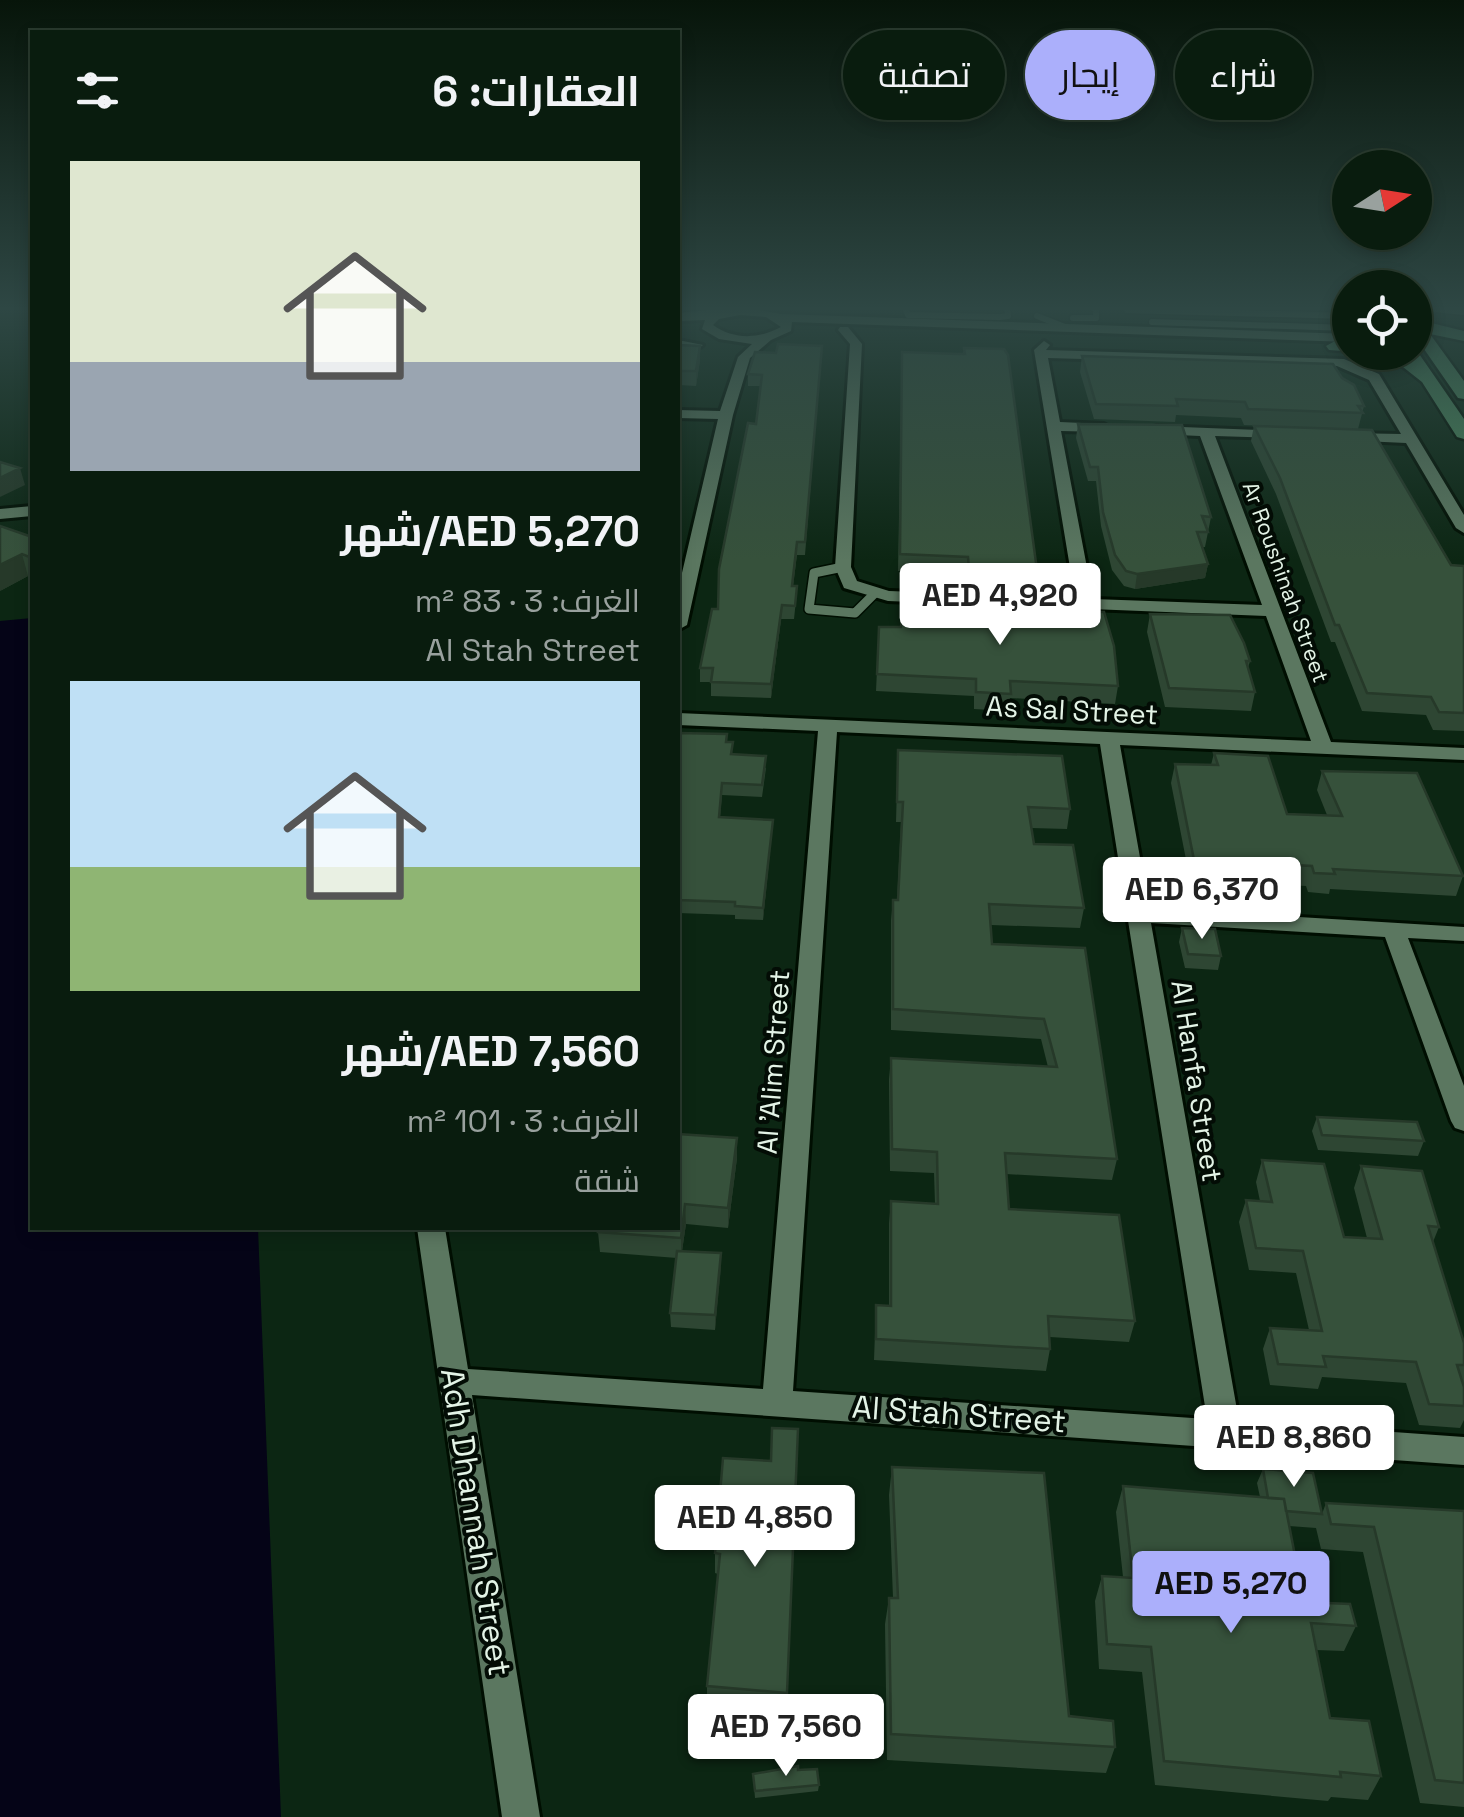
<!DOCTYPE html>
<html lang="ar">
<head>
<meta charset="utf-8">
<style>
	:root { --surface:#091c0e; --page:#17291c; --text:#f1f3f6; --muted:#99a19e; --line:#293a2e; --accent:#abaffb }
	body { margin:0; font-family:"Space Grotesk",Cairo,sans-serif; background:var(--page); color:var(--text); direction:rtl; height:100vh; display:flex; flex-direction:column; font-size:38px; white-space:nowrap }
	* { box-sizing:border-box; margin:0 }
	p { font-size:32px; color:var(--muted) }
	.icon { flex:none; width:55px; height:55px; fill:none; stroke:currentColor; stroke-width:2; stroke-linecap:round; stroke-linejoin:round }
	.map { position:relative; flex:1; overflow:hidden; direction:ltr }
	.panel { position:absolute; left:30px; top:30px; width:650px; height:1200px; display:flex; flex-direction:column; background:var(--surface); border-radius:0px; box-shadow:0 5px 15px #0003,0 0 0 2px var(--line); direction:rtl }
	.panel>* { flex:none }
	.banner { position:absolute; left:710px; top:30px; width:602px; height:90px; direction:rtl; display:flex; gap:20px }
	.needle { width:65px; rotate:78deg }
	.controls { position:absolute; left:1332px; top:150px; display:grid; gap:20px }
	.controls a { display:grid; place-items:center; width:100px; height:100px; border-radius:50%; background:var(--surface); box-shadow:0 5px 15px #0003,0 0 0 2px var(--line); font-size:50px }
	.price { position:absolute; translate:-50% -85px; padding:0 22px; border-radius:10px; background:#fff; color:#222; font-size:32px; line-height:65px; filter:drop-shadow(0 2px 5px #0008) }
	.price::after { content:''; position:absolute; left:50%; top:60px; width:30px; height:22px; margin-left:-15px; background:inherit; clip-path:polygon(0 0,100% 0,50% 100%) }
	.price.active { background:var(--accent); color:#111 }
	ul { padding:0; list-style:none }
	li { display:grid; align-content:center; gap:20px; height:530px; padding:0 40px }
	li span { display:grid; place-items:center; height:310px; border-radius:0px; color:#555 }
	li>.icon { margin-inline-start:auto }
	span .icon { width:180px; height:180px; fill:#fffc; stroke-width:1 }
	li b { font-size:42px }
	h2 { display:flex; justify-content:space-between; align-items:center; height:120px; padding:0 40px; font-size:42px }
	.tag { padding:0 35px; border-radius:45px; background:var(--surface); box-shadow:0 5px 15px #0003,0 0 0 2px var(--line); font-size:35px; line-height:90px }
	.tag.active { background:var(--accent); color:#111 }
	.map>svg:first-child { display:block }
	.water { fill:#050417 }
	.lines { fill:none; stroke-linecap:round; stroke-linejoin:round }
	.lane-far1-casing { stroke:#000e01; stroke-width:9 }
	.lane-casing { stroke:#000e01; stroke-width:12 }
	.street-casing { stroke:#000e01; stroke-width:6 }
	.secondary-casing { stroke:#000e01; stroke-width:5 }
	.lane-far1 { stroke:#5b7760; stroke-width:6 }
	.lane { stroke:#5b7760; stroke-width:9 }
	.street { fill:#5b7760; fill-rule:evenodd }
	.secondary { fill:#4d895f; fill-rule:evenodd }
	.wall { fill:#2e4633 }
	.shaded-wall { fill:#263929 }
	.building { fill:#36513b; stroke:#263929; stroke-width:2.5 }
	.labels { text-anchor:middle; stroke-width:8; stroke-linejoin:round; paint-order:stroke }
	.far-street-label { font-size:22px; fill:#e3f3e6; stroke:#030c05 }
	.street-label { font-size:28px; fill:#e3f3e6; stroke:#030c05 }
	.near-street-label { font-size:32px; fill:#e3f3e6; stroke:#030c05 }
</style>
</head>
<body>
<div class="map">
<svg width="1464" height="1817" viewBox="0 0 1464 1817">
	<rect width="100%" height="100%" fill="#0c2613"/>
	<path class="water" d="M 32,618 L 32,1228 L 258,1228 L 281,1817 L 0,1817 L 0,621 Z"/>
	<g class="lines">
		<g class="lane-far1-casing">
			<path id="lane-far1" d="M 905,307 L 908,315 L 1000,317 L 1008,316 L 1007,307
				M 1415,307 L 1464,312
				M 1127,310 L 1350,316
				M 1037,316 L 1065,327
				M 1073,318 L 1096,318 L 1096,309 L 1091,307
				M 1152,322 L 1350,328"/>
		</g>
		<g class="lane-casing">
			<path id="lane" d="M 843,567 L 814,573 L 809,609 L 855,613 L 874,594"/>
		</g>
		<g class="street-casing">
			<path id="street" d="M 740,307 L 781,314 L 1350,334 L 1350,342 L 792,322 L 791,331 L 771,340 L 750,358 L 733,415 L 687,625 L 678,630 L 678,590 L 718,419 L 678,418 L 678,410 L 720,411 L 738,357 L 752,344 L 719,339 L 702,329 L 705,320 L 678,321 L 678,313 ZM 740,315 L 766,317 L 781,327 C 759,339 734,340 713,325 L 719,319 Z
				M 840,327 L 848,327 L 862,344 L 851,567 L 857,581 L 889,591 L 1075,598 L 1034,350 L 1044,341 L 1050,345 L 1046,350 L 1344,359 L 1379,374 L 1464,515 L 1464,533 L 1456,528 L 1406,443 L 1341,440 L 1339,437 L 1346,433 L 1401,434 L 1369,380 L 1337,366 L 1048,358 L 1060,422 L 1104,424 L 1111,428 L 1104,432 L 1061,431 L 1093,599 L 1262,605 L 1200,436 L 1156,434 L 1149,430 L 1156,426 L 1284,431 L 1286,434 L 1279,438 L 1215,436 L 1331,742 L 1464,748 L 1464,760 L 1120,745 L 1149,908 L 1464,927 L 1464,941 L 1408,938 L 1464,1086 L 1464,1131 L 1455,1128 L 1451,1121 L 1385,937 L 1151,923 L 1239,1421 L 1464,1437 L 1464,1465 L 472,1395 L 540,1817 L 502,1817 L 417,1228 L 445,1228 L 468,1369 L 763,1389 L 818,731 L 678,725 L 678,713 L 1311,741 L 1266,616 L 888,601 L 844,588 L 835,567 L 850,344 L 838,330 ZM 837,732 L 1100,744 L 1207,1419 L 793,1391 Z
				M 678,340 L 703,345 L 697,349 L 678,348 Z
				M 32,506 L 32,516 L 0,519 L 0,509 Z"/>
		</g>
		<g class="secondary-casing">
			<path id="secondary" d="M 1415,319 L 1464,331 L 1464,341 L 1430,334 L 1464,381 L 1464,399 L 1458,398 L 1415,336 Z
				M 1335,341 L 1350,344 L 1350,352 L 1356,352 L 1329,350 L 1326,346 Z
				M 1415,348 L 1464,419 L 1464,439 L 1457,437 L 1422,382 L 1403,367 L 1359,352 L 1405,357 L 1403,352 L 1415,352 Z"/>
		</g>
		<use href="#lane-far1" class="lane-far1"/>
		<use href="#lane" class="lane"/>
		<use href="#street" class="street"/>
		<use href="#secondary" class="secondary"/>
	</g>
	<path class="wall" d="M 678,345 L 700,360 L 696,386 L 679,385 Z
		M 822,346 L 805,555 L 797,555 L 793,586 L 796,600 L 794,619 L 781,619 L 771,698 L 711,696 L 711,682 L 700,682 L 700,668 L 718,609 L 756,424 L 760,386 L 748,386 L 748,374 L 776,353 Z
		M 964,348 L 1037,570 L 1035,586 L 967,586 L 967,574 L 898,571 L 902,352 L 963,354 Z
		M 1082,356 L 1342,378 L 1364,406 L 1358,429 L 1244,425 L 1241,418 L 1176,415 L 1175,422 L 1094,419 L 1080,372 Z
		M 1078,424 L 1211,517 L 1205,547 L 1203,547 L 1208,564 L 1205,578 L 1135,589 L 1124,586 L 1112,570 L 1101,526 L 1096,481 L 1088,481 L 1076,438 Z
		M 1254,426 L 1451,565 L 1464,566 L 1464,731 L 1433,730 L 1426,715 L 1362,711 L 1335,642 L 1331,642 L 1276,494 L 1251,441 Z
		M 32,537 L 32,577 L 28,576 L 0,591 Z
		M 1020,610 L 1118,686 L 1115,704 L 1010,698 L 1008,711 L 974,709 L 974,696 L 876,691 L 879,627 L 901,627 L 977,618 L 1019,620 Z
		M 1150,614 L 1250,661 L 1248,668 L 1255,692 L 1251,711 L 1165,707 L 1147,632 Z
		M 678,733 L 727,742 L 733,754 L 766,768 L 762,797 L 722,795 L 720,817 L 773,820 L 763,920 L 735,919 L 735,915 L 678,913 Z
		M 898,750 L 1070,809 L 1067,829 L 1031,828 L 1034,844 L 1084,908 L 1080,928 L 991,925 L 992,944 L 1085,948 L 1117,1159 L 1112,1180 L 1006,1174 L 1009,1209 L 1135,1321 L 1129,1342 L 1050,1337 L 1050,1349 L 1046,1371 L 874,1360 L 876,1305 L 889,1306 L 889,1223 L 891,1201 L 935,1204 L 934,1173 L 890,1171 L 889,1079 L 891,1058 L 1048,1067 L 1041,1039 L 891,1030 L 891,920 L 893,900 L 897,900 L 901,822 L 896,822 Z
		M 1214,753 L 1287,814 L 1327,815 L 1317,790 L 1322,771 L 1463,876 L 1456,896 L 1330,889 L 1329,894 L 1308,892 L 1306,886 L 1190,880 L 1171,783 L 1175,764 L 1211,765 Z
		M 1182,928 L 1221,956 L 1218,970 L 1185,968 L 1179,942 Z
		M 1317,1117 L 1424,1141 L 1418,1156 L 1318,1150 L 1312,1131 Z
		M 678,1134 L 737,1138 L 737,1158 L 728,1228 L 686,1224 L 682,1251 L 721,1253 L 715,1330 L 671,1327 L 670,1313 L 677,1258 L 600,1252 L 598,1232 Z
		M 1262,1160 L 1344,1237 L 1367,1238 L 1354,1188 L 1361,1166 L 1439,1227 L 1433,1242 L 1464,1343 L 1464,1420 L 1460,1428 L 1419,1425 L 1406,1383 L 1322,1377 L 1318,1389 L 1270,1385 L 1263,1349 L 1270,1328 L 1309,1330 L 1296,1273 L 1249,1270 L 1239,1222 L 1246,1200 L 1260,1201 L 1256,1182 Z
		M 798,1429 L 786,1712 L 707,1706 L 707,1686 L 718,1574 L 715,1573 L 715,1553 L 771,1461 Z
		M 892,1467 L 1069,1716 L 1115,1747 L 1106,1773 L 887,1760 L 885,1624 L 889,1598 L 893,1598 L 889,1495 Z
		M 1263,1469 L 1322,1514 L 1326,1503 L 1464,1511 L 1464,1807 L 1420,1803 L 1363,1552 L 1321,1549 L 1316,1528 L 1289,1526 L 1304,1602 L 1356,1626 L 1344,1651 L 1316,1650 L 1330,1718 L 1381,1776 L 1368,1800 L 1331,1797 L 1328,1801 L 1155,1785 L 1142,1672 L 1099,1669 L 1095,1601 L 1102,1576 L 1123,1577 L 1116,1512 L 1123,1486 L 1260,1497 L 1257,1483 Z
		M 753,1774 L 819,1785 L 818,1791 L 755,1798 Z"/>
	<path class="shaded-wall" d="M 700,346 L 700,360 L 696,386 L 696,371 Z
		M 20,468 L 25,485 L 0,497 L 0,478 Z
		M 22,554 L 28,576 L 0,591 L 0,565 Z
		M 1208,564 L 1205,578 L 1135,589 L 1137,574 Z
		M 782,605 L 781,619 L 771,698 L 771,684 Z
		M 773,820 L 772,833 L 763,920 L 763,908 Z
		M 737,1138 L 737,1158 L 728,1228 L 728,1208 Z
		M 685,1204 L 686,1224 L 681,1258 L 681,1238 Z
		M 721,1253 L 721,1268 L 715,1330 L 715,1315 Z"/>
	<path class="building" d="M 778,344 L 822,346 L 805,542 L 797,542 L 792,586 L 797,586 L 795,606 L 782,605 L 771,684 L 711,682 L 713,668 L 700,668 L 712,609 L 718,609 L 719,569 L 748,423 L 756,424 L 762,375 L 748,374 L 755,352 L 776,353 Z
		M 678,345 L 700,346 L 696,371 L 679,371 L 678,374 Z
		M 964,348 L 1004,349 L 1008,355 L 1037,570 L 969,569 L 968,557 L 900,554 L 902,352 L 958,354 L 965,354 Z
		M 1082,356 L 1333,364 L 1342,378 L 1354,385 L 1364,406 L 1358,406 L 1363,413 L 1248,409 L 1245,402 L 1176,399 L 1178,406 L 1096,404 Z
		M 1078,424 L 1182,425 L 1211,517 L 1202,516 L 1208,532 L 1197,532 L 1208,564 L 1137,574 L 1126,571 L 1115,555 L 1103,512 L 1098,467 L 1090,467 Z
		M 1254,426 L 1372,430 L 1451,565 L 1464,566 L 1464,713 L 1439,712 L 1431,697 L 1367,693 L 1339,625 L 1335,625 L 1280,478 Z
		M 0,462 L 20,468 L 0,478 Z
		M 0,526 L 32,537 L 32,558 L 22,554 L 0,565 Z
		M 903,604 L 976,608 L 977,618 L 1021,620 L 1020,610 L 1104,612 L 1114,646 L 1118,686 L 1010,681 L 1011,694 L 976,692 L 976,679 L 877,674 L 879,627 L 901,627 Z
		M 1150,614 L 1230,615 L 1244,643 L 1250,661 L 1246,661 L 1255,692 L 1169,688 Z
		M 678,733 L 727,734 L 726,742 L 733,742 L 731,754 L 766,756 L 762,785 L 722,783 L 719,817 L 773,820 L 763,908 L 735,906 L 735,902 L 678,900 Z
		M 898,750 L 1062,756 L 1070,809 L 1028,807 L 1034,844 L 1073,845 L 1084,908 L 989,904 L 992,944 L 1085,948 L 1117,1159 L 1005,1153 L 1009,1209 L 1119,1215 L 1135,1321 L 1048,1316 L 1050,1349 L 876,1339 L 876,1305 L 891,1306 L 891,1201 L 938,1204 L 937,1152 L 892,1149 L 891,1058 L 1057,1067 L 1044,1019 L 893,1009 L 893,900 L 898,900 L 903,802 L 897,802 Z
		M 1214,753 L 1268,756 L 1287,814 L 1342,816 L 1322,771 L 1417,773 L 1463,876 L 1333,869 L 1335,874 L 1314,873 L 1312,866 L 1194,860 L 1175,764 L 1218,765 Z
		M 1182,928 L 1215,929 L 1221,956 L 1188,954 Z
		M 1317,1117 L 1417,1122 L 1424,1141 L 1322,1135 Z
		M 678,1134 L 737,1138 L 728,1208 L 685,1204 L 681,1238 L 598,1232 L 599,1228 L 678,1228 Z
		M 1262,1160 L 1324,1164 L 1344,1237 L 1382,1239 L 1361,1166 L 1422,1171 L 1439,1227 L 1428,1226 L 1464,1343 L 1464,1365 L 1457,1365 L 1464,1387 L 1464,1406 L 1429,1404 L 1416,1362 L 1323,1356 L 1326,1367 L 1278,1364 L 1270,1328 L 1322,1331 L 1303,1251 L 1256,1248 L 1246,1200 L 1272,1202 Z
		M 677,1251 L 721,1253 L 715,1315 L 670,1313 Z
		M 772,1428 L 798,1429 L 787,1693 L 707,1686 L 720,1554 L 715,1553 L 723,1458 L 771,1461 Z
		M 892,1467 L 1044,1473 L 1069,1716 L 1113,1721 L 1115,1747 L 891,1734 L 889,1598 L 898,1598 Z
		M 1263,1469 L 1313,1473 L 1322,1514 L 1286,1511 L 1284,1499 L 1268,1498 Z
		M 1123,1486 L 1284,1499 L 1304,1602 L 1350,1604 L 1356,1626 L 1311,1623 L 1330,1718 L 1369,1721 L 1381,1776 L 1340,1772 L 1341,1777 L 1164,1761 L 1151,1647 L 1107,1644 L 1102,1576 L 1133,1578 Z
		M 1326,1503 L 1464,1511 L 1464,1783 L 1435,1780 L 1374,1527 L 1331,1524 Z
		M 798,1766 L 798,1770 L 817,1769 L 819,1785 L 755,1791 L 753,1774 Z"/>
	<linearGradient id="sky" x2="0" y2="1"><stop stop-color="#07150a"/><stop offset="0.55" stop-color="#2e4744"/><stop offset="1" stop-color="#2e4744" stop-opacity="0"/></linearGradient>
	<rect width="1464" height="561" fill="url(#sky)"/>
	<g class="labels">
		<g class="far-street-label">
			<text transform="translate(1286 582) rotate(70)" y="8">Ar Roushinah Street</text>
		</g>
		<g class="street-label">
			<text transform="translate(1072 710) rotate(3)" y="10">As Sal Street</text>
			<text transform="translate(773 1062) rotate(-86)" y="10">Al 'Alim Street</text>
			<text transform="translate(1197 1081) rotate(81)" y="10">Al Hanfa Street</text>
		</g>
		<g class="near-street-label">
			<text transform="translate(959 1414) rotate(4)" y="11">Al Stah Street</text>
			<text transform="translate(476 1522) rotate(81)" y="11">Adh Dhannah Street</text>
		</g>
	</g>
</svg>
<div class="controls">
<a><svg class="needle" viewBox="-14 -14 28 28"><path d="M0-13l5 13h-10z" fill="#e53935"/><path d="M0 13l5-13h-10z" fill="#99a19e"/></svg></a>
<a><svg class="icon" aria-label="locate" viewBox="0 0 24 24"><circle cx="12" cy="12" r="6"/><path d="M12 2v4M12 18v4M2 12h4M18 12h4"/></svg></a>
</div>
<b class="price" style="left:1000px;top:648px">AED 4,920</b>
<b class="price" style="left:1202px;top:942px">AED 6,370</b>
<b class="price" style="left:1294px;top:1490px">AED 8,860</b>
<b class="price" style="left:755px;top:1570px">AED 4,850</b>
<b class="price active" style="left:1231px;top:1636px">AED 5,270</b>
<b class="price" style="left:786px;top:1779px">AED 7,560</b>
<div class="banner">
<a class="tag">شراء</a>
<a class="tag active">إيجار</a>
<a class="tag">تصفية</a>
</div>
<section class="panel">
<h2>العقارات: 6<svg class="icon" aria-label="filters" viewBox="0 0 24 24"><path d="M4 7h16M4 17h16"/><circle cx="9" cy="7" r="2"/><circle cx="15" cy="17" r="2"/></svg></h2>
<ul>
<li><span style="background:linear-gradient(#dfe7d0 65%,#9aa5b1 0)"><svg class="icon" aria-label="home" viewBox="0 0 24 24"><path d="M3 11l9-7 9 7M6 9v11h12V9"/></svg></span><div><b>AED 5,270/شهر</b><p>الغرف: 3 · 83 m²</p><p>Al Stah Street</p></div></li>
<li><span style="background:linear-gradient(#bfe0f5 60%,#8fb573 0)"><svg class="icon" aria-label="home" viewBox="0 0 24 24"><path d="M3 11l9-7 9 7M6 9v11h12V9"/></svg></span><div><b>AED 7,560/شهر</b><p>الغرف: 3 · 101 m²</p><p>شقة</p></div></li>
</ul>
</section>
</div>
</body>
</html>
